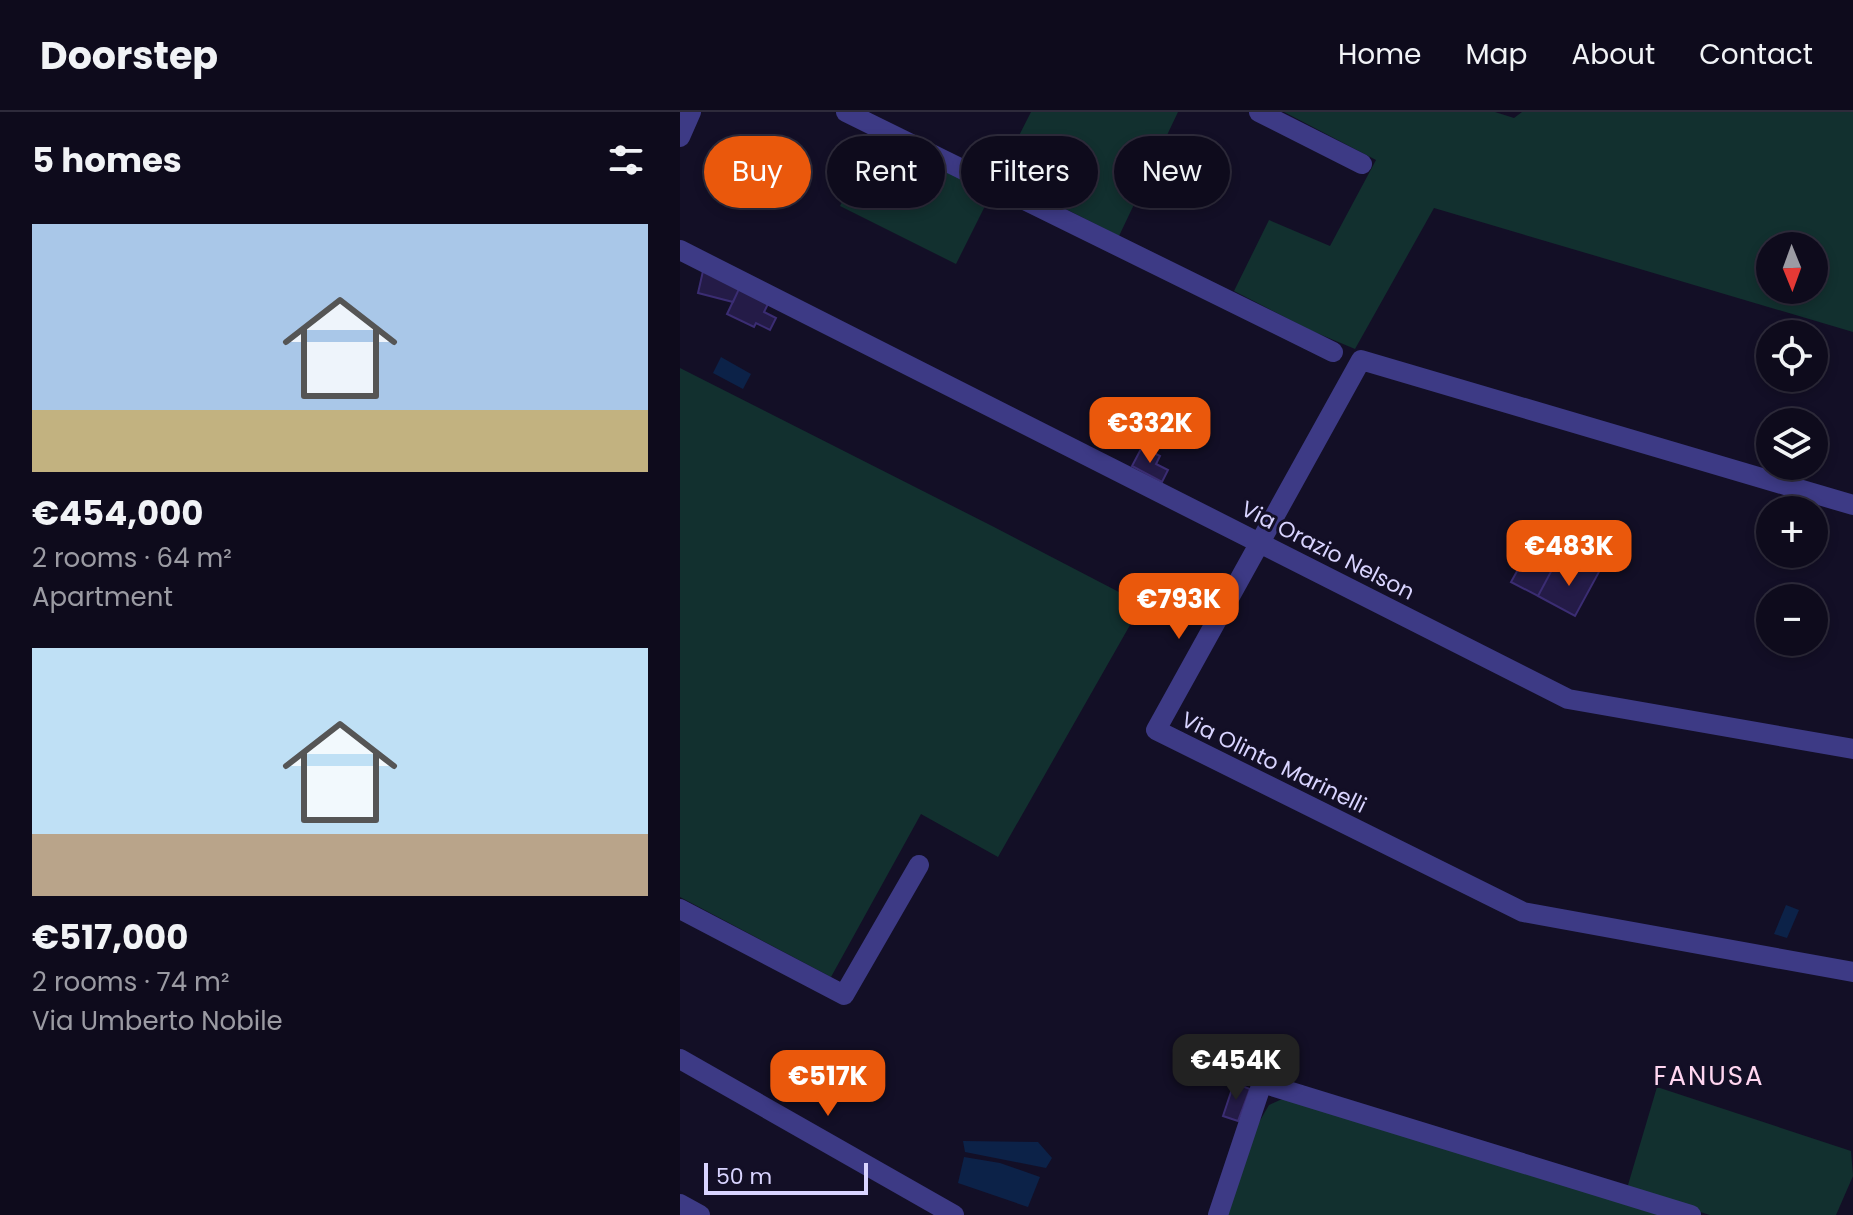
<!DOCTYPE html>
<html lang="en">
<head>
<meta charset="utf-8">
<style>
	:root { --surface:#0e0b1c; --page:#171425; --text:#f1f3f6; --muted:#9b9ba3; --line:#2e2b3b; --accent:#ea580c }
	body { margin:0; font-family:Poppins,sans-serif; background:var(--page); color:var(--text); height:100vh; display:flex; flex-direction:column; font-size:30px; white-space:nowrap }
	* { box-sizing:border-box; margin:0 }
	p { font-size:26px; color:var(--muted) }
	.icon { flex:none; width:44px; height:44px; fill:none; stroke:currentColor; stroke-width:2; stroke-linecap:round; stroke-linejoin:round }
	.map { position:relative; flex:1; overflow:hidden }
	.drawer { display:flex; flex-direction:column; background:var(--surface); width:680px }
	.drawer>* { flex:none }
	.banner { position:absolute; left:24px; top:24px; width:760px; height:72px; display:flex; gap:16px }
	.needle { width:52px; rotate:179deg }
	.controls { position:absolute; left:1076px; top:120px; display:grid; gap:16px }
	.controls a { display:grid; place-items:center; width:72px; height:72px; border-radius:50%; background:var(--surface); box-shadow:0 4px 12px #0003,0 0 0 2px var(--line); font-size:40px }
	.scale { position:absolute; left:24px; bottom:20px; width:164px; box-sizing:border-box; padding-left:8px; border:4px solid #d9d4ff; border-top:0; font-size:22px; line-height:28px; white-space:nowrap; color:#d9d4ff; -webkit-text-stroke:6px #130f26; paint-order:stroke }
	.price { position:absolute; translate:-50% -68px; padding:0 18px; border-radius:16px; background:var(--accent); color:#fff; font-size:26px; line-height:52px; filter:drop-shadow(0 2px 4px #0008) }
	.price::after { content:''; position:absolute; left:50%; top:48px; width:24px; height:18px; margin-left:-12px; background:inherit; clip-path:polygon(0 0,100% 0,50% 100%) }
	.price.current { background:#222; color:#fff }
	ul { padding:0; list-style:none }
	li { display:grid; align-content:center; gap:16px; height:424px; padding:0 32px }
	li span { display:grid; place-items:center; height:248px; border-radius:0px; color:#555 }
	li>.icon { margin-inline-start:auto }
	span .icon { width:144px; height:144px; fill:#fffc; stroke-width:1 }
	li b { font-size:34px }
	h2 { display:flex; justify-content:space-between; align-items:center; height:96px; padding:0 32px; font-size:34px }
	.chip { padding:0 28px; border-radius:36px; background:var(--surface); box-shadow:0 4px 12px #0003,0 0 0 2px var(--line); font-size:28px; line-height:72px }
	.chip.current { background:var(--accent); color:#fff }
	header { display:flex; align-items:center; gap:48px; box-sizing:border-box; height:112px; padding:0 40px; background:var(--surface); border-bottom:2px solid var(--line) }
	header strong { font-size:38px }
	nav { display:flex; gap:44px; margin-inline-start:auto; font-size:28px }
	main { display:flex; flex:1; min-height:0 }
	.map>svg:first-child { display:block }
	.green { fill:#12302f; fill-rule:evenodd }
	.water { fill:#0c2248 }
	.building { fill:#241b47; stroke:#3b2d73; stroke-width:2 }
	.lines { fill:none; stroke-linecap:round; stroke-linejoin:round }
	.minor { stroke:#3d3a85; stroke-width:20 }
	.labels { text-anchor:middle; stroke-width:6; stroke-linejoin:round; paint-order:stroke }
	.street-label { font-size:22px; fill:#d9d4ff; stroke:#130f26 }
	.quarter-label { font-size:26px; letter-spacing:2px; fill:#ffd6f0; stroke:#130f26 }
</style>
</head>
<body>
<header>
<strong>Doorstep</strong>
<nav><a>Home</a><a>Map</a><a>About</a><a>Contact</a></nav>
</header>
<main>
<section class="drawer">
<h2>5 homes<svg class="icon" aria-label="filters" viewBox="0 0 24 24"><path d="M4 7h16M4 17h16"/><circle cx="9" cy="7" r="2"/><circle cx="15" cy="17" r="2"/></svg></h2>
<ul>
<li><span style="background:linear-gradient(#a9c7e8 75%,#c2b280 0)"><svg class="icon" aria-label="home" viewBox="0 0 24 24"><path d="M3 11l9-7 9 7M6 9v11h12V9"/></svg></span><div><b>€454,000</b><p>2 rooms · 64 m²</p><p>Apartment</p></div></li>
<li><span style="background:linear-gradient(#bfe0f5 75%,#b9a48a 0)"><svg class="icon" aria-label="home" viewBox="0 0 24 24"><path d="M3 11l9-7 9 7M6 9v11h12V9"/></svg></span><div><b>€517,000</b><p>2 rooms · 74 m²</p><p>Via Umberto Nobile</p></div></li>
</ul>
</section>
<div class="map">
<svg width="1173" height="1103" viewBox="0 0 1173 1103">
	<rect width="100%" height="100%" fill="#130f26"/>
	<path class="green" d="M 351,0 L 498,0 L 439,124 L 319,63 Z
		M 604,0 L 815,0 L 834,6 L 842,0 L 1173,0 L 1173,220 L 754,96 L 675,237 L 632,219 L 554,179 L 589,108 L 650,134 L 696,48 ZM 1090,134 L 1134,134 L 1134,178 L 1090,178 Z
		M 195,24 L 311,82 L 276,152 L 160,94 Z
		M 0,256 L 314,415 L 462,492 L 318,745 L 241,702 L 151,865 L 0,785 Z
		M 977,975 L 1171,1039 L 1173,1064 L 1156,1103 L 1030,1103 L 951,1079 L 948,1073 Z
		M 610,986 L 984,1103 L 547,1103 L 578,1012 L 589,993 L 600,988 Z"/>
	<path class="water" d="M 41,245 L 71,262 L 63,277 L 33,261 Z
		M 1106,793 L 1119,798 L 1107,826 L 1094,822 Z
		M 283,1029 L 358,1030 L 372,1046 L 366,1056 L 285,1040 Z
		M 284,1045 L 320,1051 L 360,1065 L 348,1095 L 278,1071 Z"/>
	<path class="building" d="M 23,159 L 59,177 L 53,190 L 18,181 Z
		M 59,177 L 88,192 L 84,200 L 96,206 L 90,218 L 76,211 L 74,215 L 47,202 Z
		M 462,335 L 480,344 L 476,352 L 488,358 L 482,370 L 452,354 Z
		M 891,429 L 915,442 L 921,432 L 928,436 L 917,457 L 903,449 L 894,465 L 874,454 L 858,484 L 831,470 L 850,436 L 865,444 L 873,430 L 886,437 Z
		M 903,449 L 920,458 L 895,504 L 858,484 L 874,454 L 894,465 Z
		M 554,971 L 570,977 L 558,1009 L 543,1004 Z"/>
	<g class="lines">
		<path class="minor" d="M 166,0 L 653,240
			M 579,0 L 682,52
			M 0,25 L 11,0
			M 0,138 L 888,587 L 1173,637
			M 1173,393 L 681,248 L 476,618 L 843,800 L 1173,860
			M 0,797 L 164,883 L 239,753
			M 0,947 L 274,1103
			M 0,1092 L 20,1103
			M 538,1103 L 582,971 L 1011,1103"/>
	</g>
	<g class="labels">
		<g class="street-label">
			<text transform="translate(648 438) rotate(27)" y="8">Via Orazio Nelson</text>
			<text transform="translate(594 650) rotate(26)" y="8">Via Olinto Marinelli</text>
		</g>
		<g class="quarter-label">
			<text x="1029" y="973">FANUSA</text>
		</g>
	</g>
</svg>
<div class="controls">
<a><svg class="needle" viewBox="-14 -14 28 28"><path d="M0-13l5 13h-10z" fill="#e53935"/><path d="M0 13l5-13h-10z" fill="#9b9ba3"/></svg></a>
<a><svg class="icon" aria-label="locate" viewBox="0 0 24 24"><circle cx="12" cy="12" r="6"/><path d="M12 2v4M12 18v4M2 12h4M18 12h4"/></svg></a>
<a><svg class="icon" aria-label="layers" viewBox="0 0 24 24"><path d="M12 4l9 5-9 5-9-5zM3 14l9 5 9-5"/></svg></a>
<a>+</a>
<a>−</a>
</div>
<div class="scale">50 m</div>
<b class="price" style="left:470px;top:353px">€332K</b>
<b class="price" style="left:889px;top:476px">€483K</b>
<b class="price" style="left:499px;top:529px">€793K</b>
<b class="price current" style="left:556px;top:990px">€454K</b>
<b class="price" style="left:148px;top:1006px">€517K</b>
<div class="banner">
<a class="chip current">Buy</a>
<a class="chip">Rent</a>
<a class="chip">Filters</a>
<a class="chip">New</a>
</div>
</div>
</main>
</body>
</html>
